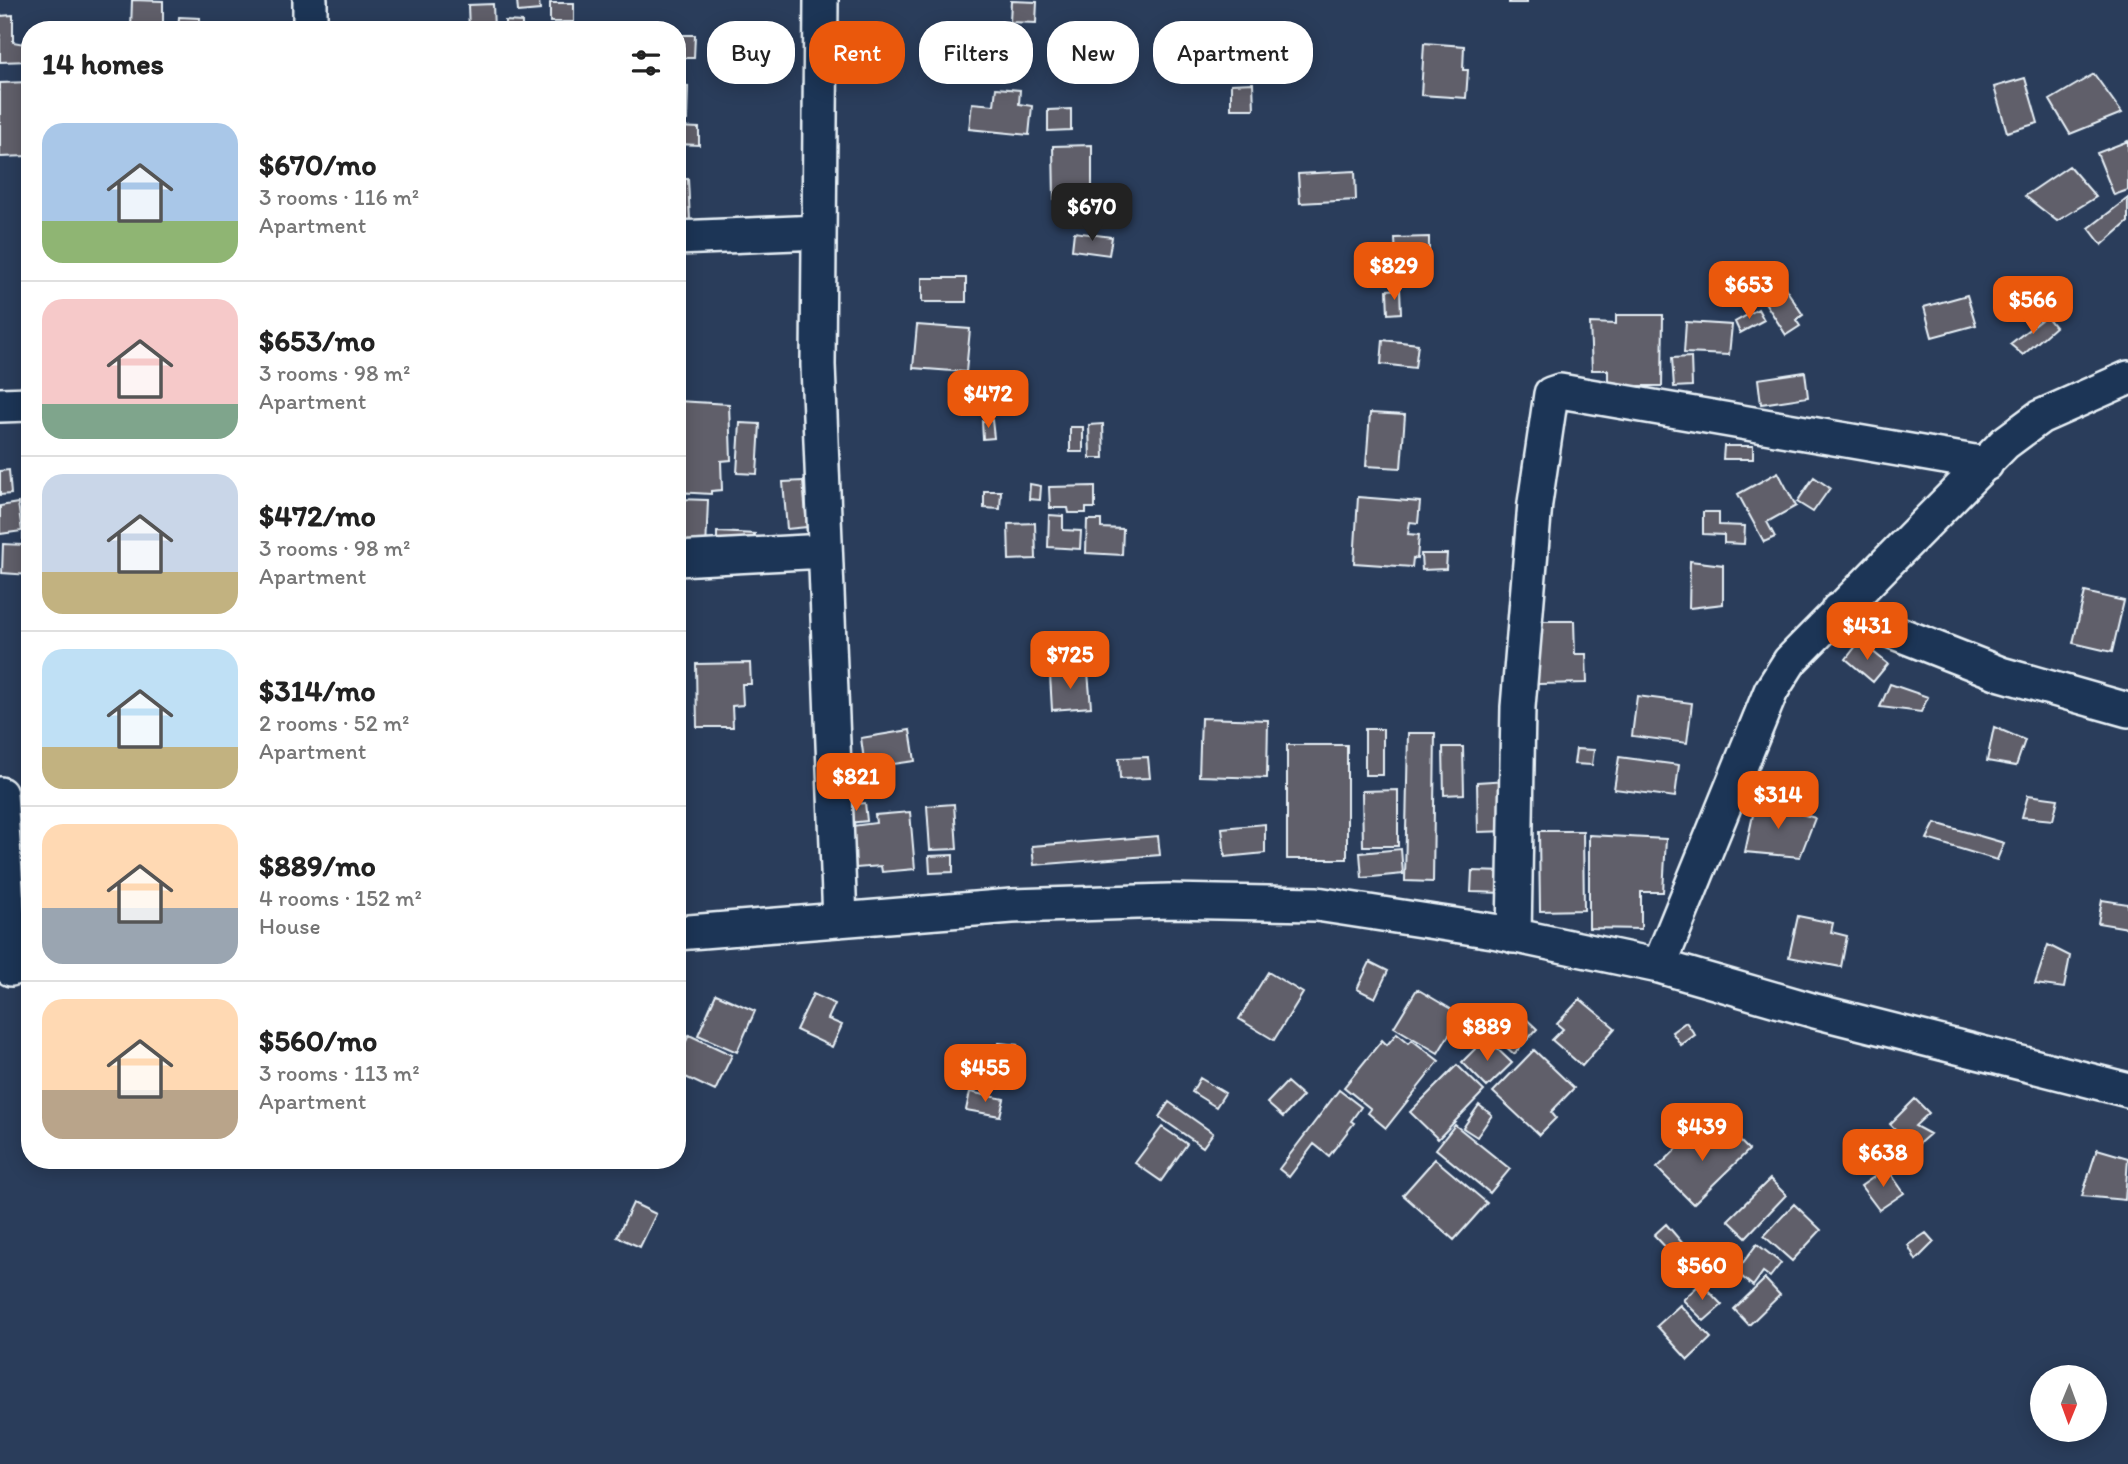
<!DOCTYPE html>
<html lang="en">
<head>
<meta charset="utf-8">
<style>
	:root { --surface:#fff; --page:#f2f2f2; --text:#222; --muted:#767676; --line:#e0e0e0; --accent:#ea580c }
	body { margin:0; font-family:Itim,sans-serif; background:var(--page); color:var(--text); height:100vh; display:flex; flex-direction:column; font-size:26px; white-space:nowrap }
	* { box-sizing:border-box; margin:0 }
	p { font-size:23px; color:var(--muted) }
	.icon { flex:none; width:38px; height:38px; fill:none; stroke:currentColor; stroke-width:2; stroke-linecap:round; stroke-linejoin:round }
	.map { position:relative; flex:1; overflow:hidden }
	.panel { position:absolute; left:21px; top:21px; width:665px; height:1148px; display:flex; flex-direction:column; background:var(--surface); border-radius:28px; box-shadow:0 4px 18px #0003 }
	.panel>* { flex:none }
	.banner { position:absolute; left:707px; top:21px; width:665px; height:63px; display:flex; gap:14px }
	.needle { width:46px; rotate:181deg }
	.controls { position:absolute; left:2030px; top:1365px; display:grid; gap:14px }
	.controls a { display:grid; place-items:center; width:77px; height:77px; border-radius:50%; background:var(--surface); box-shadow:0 4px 18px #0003; font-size:35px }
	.price { position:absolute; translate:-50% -60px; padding:0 16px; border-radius:14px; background:var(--accent); color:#fff; font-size:23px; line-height:46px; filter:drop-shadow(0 2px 4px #0008) }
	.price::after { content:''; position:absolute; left:50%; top:42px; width:21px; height:16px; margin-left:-10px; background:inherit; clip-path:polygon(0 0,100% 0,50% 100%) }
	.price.on { background:#222; color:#fff }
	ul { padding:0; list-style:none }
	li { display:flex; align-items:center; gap:21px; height:175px; padding:0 21px }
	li+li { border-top:2px solid var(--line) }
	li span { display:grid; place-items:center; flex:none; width:196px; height:140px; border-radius:21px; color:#555 }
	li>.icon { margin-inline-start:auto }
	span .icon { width:84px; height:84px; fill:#fffc; stroke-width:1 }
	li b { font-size:30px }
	h2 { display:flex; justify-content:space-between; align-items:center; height:84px; padding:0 21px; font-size:30px }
	.tag { padding:0 24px; border-radius:28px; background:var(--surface); box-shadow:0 4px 18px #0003; font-size:24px; line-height:63px }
	.tag.on { background:var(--accent); color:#fff }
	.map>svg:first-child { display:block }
	.building { fill:#605f6b; stroke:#e8f1f8; stroke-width:2 }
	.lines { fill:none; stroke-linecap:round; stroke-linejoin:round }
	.minor-casing { stroke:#e8f1f8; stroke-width:38 }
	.minor { stroke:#1d3557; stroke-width:33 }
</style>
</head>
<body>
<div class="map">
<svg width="2128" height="1464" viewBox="0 0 2128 1464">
	<rect width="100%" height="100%" fill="#2a3d5b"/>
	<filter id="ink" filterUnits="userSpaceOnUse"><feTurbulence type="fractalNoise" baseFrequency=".0143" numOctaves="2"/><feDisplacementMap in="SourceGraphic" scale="14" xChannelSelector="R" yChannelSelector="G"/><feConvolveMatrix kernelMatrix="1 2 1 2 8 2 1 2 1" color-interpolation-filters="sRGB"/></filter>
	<g filter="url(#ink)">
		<path class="building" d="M 132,0 L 163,1 L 163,25 L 173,25 L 172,30 L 131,30 Z
			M 517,0 L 539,0 L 540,10 L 518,12 Z
			M 1509,0 L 1527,0 L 1527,3 L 1509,3 Z
			M 1011,1 L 1037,2 L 1036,23 L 1010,22 Z
			M 550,3 L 574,3 L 574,22 L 550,22 Z
			M 493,4 L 494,30 L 469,30 L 468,5 Z
			M 13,15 L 13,42 L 30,45 L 30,61 L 0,62 L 0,16 Z
			M 179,17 L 200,18 L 199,30 L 178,30 Z
			M 505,21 L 522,22 L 522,30 L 505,30 Z
			M 680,35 L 695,35 L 694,58 L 680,58 Z
			M 1424,43 L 1464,46 L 1463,70 L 1468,70 L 1466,98 L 1421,95 Z
			M 1089,46 L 1092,64 L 1064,69 L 1060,51 Z
			M 2094,74 L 2122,113 L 2070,134 L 2050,100 Z
			M 2025,78 L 2038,123 L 2007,132 L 1994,87 Z
			M 30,82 L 28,156 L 0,157 L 0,83 Z
			M 1253,83 L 1254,109 L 1231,109 L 1231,84 Z
			M 677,85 L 688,86 L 687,120 L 677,120 Z
			M 996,88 L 1020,90 L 1019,104 L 1032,106 L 1029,135 L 969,129 L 972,103 L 994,105 Z
			M 1071,109 L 1071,130 L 1048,131 L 1048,110 Z
			M 677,127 L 699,128 L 699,145 L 677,144 Z
			M 2128,141 L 2128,190 L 2114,195 L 2097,153 Z
			M 1092,145 L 1092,200 L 1054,199 L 1053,146 Z
			M 2069,166 L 2096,197 L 2057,221 L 2025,196 Z
			M 1355,171 L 1356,200 L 1300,203 L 1298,174 Z
			M 677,179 L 688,179 L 690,220 L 677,220 Z
			M 2128,198 L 2128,222 L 2102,245 L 2089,228 Z
			M 1074,232 L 1112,237 L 1109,255 L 1072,250 Z
			M 1429,237 L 1429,258 L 1396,259 L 1395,238 Z
			M 922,278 L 966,278 L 966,302 L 922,302 Z
			M 1780,280 L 1803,315 L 1796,320 L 1800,326 L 1786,335 L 1759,293 Z
			M 1400,289 L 1401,313 L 1388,314 L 1387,290 Z
			M 1967,295 L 1976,325 L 1932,337 L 1924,307 Z
			M 1758,309 L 1764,320 L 1740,333 L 1735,322 Z
			M 1616,315 L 1663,315 L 1662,386 L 1608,386 L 1608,370 L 1592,370 L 1590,323 L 1616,324 Z
			M 2046,316 L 2055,327 L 2023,355 L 2010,344 Z
			M 1686,322 L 1732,325 L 1729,355 L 1684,353 Z
			M 917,325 L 970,329 L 966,372 L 913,368 Z
			M 1383,340 L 1418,344 L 1415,368 L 1381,364 Z
			M 1691,357 L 1692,386 L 1674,387 L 1672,358 Z
			M 1805,372 L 1808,397 L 1761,404 L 1758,379 Z
			M 677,401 L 729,404 L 731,460 L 721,461 L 722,490 L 711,491 L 711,494 L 677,492 Z
			M 1370,413 L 1405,415 L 1401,468 L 1366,466 Z
			M 992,420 L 994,438 L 983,439 L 982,421 Z
			M 740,423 L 760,424 L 757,474 L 737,473 Z
			M 1103,424 L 1104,458 L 1090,458 L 1089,425 Z
			M 1070,427 L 1083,427 L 1083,452 L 1070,452 Z
			M 1724,446 L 1753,446 L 1753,459 L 1723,459 Z
			M 30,463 L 30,489 L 29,489 L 25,464 Z
			M 9,470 L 11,494 L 0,495 L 0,471 Z
			M 1778,472 L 1796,506 L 1767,522 L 1775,537 L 1764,542 L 1738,494 Z
			M 1814,477 L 1830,488 L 1813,512 L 1797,502 Z
			M 803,481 L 807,527 L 787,529 L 783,482 Z
			M 1030,484 L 1041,486 L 1040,500 L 1029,499 Z
			M 1095,486 L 1095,508 L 1086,508 L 1086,513 L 1069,513 L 1068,508 L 1050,508 L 1049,487 Z
			M 984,491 L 1001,491 L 1000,509 L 984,508 Z
			M 1358,497 L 1420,502 L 1418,523 L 1410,522 L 1408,534 L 1419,535 L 1417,559 L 1413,558 L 1412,567 L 1354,563 Z
			M 677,499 L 708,500 L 706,551 L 677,550 Z
			M 18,503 L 22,531 L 0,534 L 0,506 Z
			M 1703,512 L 1719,512 L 1719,525 L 1745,526 L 1744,544 L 1724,543 L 1724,535 L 1703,534 Z
			M 1049,515 L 1063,516 L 1063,530 L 1081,531 L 1080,549 L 1048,547 Z
			M 1087,520 L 1101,520 L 1101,528 L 1123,529 L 1122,555 L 1086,553 Z
			M 1035,523 L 1036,559 L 1009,560 L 1008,524 Z
			M 717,532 L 755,534 L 754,552 L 717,550 Z
			M 23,534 L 30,535 L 30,575 L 2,573 L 3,544 L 23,545 Z
			M 1421,554 L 1447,554 L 1446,569 L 1422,570 Z
			M 1690,561 L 1723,565 L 1723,604 L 1689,608 Z
			M 2085,592 L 2124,601 L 2112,652 L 2073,643 Z
			M 1537,621 L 1574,621 L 1575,654 L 1586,654 L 1587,683 L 1538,684 Z
			M 1860,641 L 1888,664 L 1873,682 L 1846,659 Z
			M 750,663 L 751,684 L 742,684 L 743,705 L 732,706 L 733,727 L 697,727 L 696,664 Z
			M 1088,672 L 1091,707 L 1052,710 L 1050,675 Z
			M 1890,684 L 1928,697 L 1921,712 L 1880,707 Z
			M 1637,696 L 1692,703 L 1687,743 L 1632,736 Z
			M 1201,718 L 1268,720 L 1267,778 L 1199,776 Z
			M 1994,727 L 2025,740 L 2016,766 L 1987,761 Z
			M 1365,729 L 1383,729 L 1383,775 L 1365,775 Z
			M 910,730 L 915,761 L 865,768 L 861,738 Z
			M 1408,733 L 1435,733 L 1433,882 L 1405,881 Z
			M 1287,745 L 1347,745 L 1347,859 L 1287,859 Z
			M 1443,747 L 1463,747 L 1464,794 L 1444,795 Z
			M 1576,749 L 1594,750 L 1592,765 L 1574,764 Z
			M 1148,757 L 1150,778 L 1120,779 L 1119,758 Z
			M 1619,757 L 1679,765 L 1675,797 L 1614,789 Z
			M 1508,780 L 1510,831 L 1478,832 L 1477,782 Z
			M 1398,790 L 1398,846 L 1363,846 L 1362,791 Z
			M 2028,795 L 2058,799 L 2053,820 L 2022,817 Z
			M 1756,801 L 1815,818 L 1800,857 L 1745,852 Z
			M 865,803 L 867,821 L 848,823 L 846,805 Z
			M 954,804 L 957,849 L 930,850 L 927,806 Z
			M 910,812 L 915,869 L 882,872 L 881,866 L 856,868 L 852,826 L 876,823 L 875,815 Z
			M 1935,823 L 2004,843 L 1997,860 L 1927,839 Z
			M 1265,824 L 1265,853 L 1225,857 L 1222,828 Z
			M 1539,831 L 1583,831 L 1584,910 L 1540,911 Z
			M 1589,835 L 1666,839 L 1663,892 L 1641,892 L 1641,929 L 1589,928 Z
			M 1158,836 L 1160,855 L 1034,865 L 1032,846 Z
			M 1401,849 L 1403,874 L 1362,878 L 1360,853 Z
			M 953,855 L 953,872 L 930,873 L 929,856 Z
			M 1472,871 L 1506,872 L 1505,893 L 1471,892 Z
			M 2102,900 L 2128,904 L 2128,928 L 2098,923 Z
			M 1798,916 L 1833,923 L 1831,932 L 1847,936 L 1841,967 L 1789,957 Z
			M 2048,945 L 2070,956 L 2064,988 L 2035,984 Z
			M 1370,962 L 1388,971 L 1375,998 L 1357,989 Z
			M 1268,972 L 1303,993 L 1274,1040 L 1239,1019 Z
			M 1417,989 L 1461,1015 L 1438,1053 L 1394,1027 Z
			M 716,994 L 755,1011 L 737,1052 L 698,1035 Z
			M 813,994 L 835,1004 L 828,1019 L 842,1025 L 832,1047 L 796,1030 Z
			M 1580,999 L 1615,1028 L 1582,1066 L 1552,1040 L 1563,1029 L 1557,1024 Z
			M 1520,1013 L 1537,1029 L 1514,1054 L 1496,1038 Z
			M 1686,1022 L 1695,1035 L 1681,1045 L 1672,1032 Z
			M 1397,1033 L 1409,1043 L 1412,1040 L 1439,1061 L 1386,1128 L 1368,1113 L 1371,1109 L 1344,1087 L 1382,1040 L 1387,1045 Z
			M 689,1035 L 732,1055 L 715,1091 L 677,1073 L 677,1060 Z
			M 1486,1038 L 1512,1063 L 1487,1087 L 1462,1062 Z
			M 999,1043 L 1017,1045 L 1013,1073 L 996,1071 Z
			M 1534,1050 L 1574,1088 L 1551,1112 L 1556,1118 L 1539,1135 L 1493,1092 Z
			M 1457,1065 L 1484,1091 L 1438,1139 L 1410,1112 Z
			M 1200,1078 L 1225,1093 L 1216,1107 L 1192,1092 Z
			M 1287,1082 L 1303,1096 L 1283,1117 L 1267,1103 Z
			M 1339,1090 L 1361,1107 L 1351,1121 L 1354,1123 L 1329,1156 L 1314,1144 L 1289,1177 L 1279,1169 Z
			M 970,1092 L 1004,1099 L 1000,1116 L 966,1110 Z
			M 1915,1099 L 1929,1113 L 1915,1126 L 1930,1134 L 1914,1148 L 1890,1124 Z
			M 1169,1102 L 1213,1133 L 1203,1147 L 1159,1117 Z
			M 1479,1105 L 1492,1115 L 1477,1137 L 1463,1128 Z
			M 1455,1125 L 1510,1169 L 1490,1193 L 1436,1149 Z
			M 1724,1125 L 1749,1150 L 1693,1204 L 1657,1168 L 1689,1137 L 1695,1143 L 1703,1135 L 1709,1140 Z
			M 1162,1127 L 1187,1144 L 1161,1181 L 1135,1163 Z
			M 2097,1149 L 2128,1158 L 2125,1200 L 2082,1196 Z
			M 1435,1159 L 1487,1203 L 1454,1240 L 1403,1195 Z
			M 1887,1168 L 1904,1193 L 1879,1210 L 1861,1186 Z
			M 1770,1179 L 1786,1195 L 1746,1237 L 1728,1220 Z
			M 633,1203 L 656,1214 L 640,1247 L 617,1237 Z
			M 1794,1204 L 1821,1230 L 1792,1261 L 1764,1236 Z
			M 1666,1224 L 1684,1245 L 1673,1255 L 1654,1235 Z
			M 1926,1233 L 1934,1242 L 1916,1260 L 1908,1245 Z
			M 1693,1244 L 1705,1256 L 1690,1272 L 1677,1260 Z
			M 1757,1244 L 1781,1263 L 1770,1277 L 1763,1272 L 1753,1286 L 1736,1272 Z
			M 1765,1279 L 1780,1295 L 1749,1325 L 1734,1309 Z
			M 1701,1283 L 1722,1305 L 1704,1321 L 1683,1300 Z
			M 1680,1305 L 1711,1338 L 1688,1360 L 1657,1326 Z"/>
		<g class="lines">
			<g class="minor-casing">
				<path id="minor" d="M 310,0 L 310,30
					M 821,0 L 818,365 L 840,920
					M 677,238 L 819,232
					M 0,405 L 30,404
					M 677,559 L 825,551
					M 1838,610 L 2001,674 L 2128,710
					M 0,794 L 11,969
					M 677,933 L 1012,906 L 1169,901 L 1317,904 L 1493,931 L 1659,966 L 1815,1011 L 2128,1090
					M 1514,936 L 1518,707 L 1535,503 L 1551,394 L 1560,391 L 1986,464
					M 1659,966 L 1771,691 L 1790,661 L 2005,443 L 2040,417 L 2128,378"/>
			</g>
			<use href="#minor" class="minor"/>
		</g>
	</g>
</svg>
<div class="controls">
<a><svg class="needle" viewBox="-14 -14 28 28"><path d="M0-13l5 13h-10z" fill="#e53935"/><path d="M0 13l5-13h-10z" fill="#767676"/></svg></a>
</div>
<b class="price on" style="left:1092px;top:243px">$670</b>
<b class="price" style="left:1394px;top:302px">$829</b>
<b class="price" style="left:1749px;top:321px">$653</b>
<b class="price" style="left:2033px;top:336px">$566</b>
<b class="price" style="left:988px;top:430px">$472</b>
<b class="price" style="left:1867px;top:662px">$431</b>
<b class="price" style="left:1070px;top:691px">$725</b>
<b class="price" style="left:856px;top:813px">$821</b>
<b class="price" style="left:1778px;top:831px">$314</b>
<b class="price" style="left:1487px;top:1063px">$889</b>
<b class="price" style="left:985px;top:1104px">$455</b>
<b class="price" style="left:1702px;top:1163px">$439</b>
<b class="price" style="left:1883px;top:1189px">$638</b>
<b class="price" style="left:1702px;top:1302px">$560</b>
<div class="banner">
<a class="tag">Buy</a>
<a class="tag on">Rent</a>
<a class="tag">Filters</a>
<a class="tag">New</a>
<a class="tag">Apartment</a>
</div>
<section class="panel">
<h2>14 homes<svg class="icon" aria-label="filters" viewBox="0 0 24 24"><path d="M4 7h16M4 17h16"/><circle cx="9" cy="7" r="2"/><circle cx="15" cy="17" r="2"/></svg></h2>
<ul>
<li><span style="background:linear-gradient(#a9c7e8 70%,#8fb573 0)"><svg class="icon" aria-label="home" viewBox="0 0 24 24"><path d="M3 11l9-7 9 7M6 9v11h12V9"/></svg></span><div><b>$670/mo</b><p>3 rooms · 116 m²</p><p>Apartment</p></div></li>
<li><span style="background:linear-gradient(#f6c9c9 75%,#7fa58c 0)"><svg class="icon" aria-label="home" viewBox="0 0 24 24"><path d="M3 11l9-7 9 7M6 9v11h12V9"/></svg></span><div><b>$653/mo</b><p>3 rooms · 98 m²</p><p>Apartment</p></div></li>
<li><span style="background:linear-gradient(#c9d6e8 70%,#c2b280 0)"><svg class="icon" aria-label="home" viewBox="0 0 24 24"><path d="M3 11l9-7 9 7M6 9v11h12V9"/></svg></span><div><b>$472/mo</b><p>3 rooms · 98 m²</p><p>Apartment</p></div></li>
<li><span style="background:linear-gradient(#bfe0f5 70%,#c2b280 0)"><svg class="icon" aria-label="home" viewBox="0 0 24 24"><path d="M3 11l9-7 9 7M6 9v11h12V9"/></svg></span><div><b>$314/mo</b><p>2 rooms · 52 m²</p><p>Apartment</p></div></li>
<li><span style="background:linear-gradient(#ffd9b3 60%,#9aa5b1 0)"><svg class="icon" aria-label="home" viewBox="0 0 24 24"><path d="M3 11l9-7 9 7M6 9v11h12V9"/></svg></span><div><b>$889/mo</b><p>4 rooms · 152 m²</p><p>House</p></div></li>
<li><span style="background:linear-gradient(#ffd9b3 65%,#b9a48a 0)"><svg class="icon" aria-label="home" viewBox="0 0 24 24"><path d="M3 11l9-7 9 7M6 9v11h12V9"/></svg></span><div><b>$560/mo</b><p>3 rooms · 113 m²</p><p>Apartment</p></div></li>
</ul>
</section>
</div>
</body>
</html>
